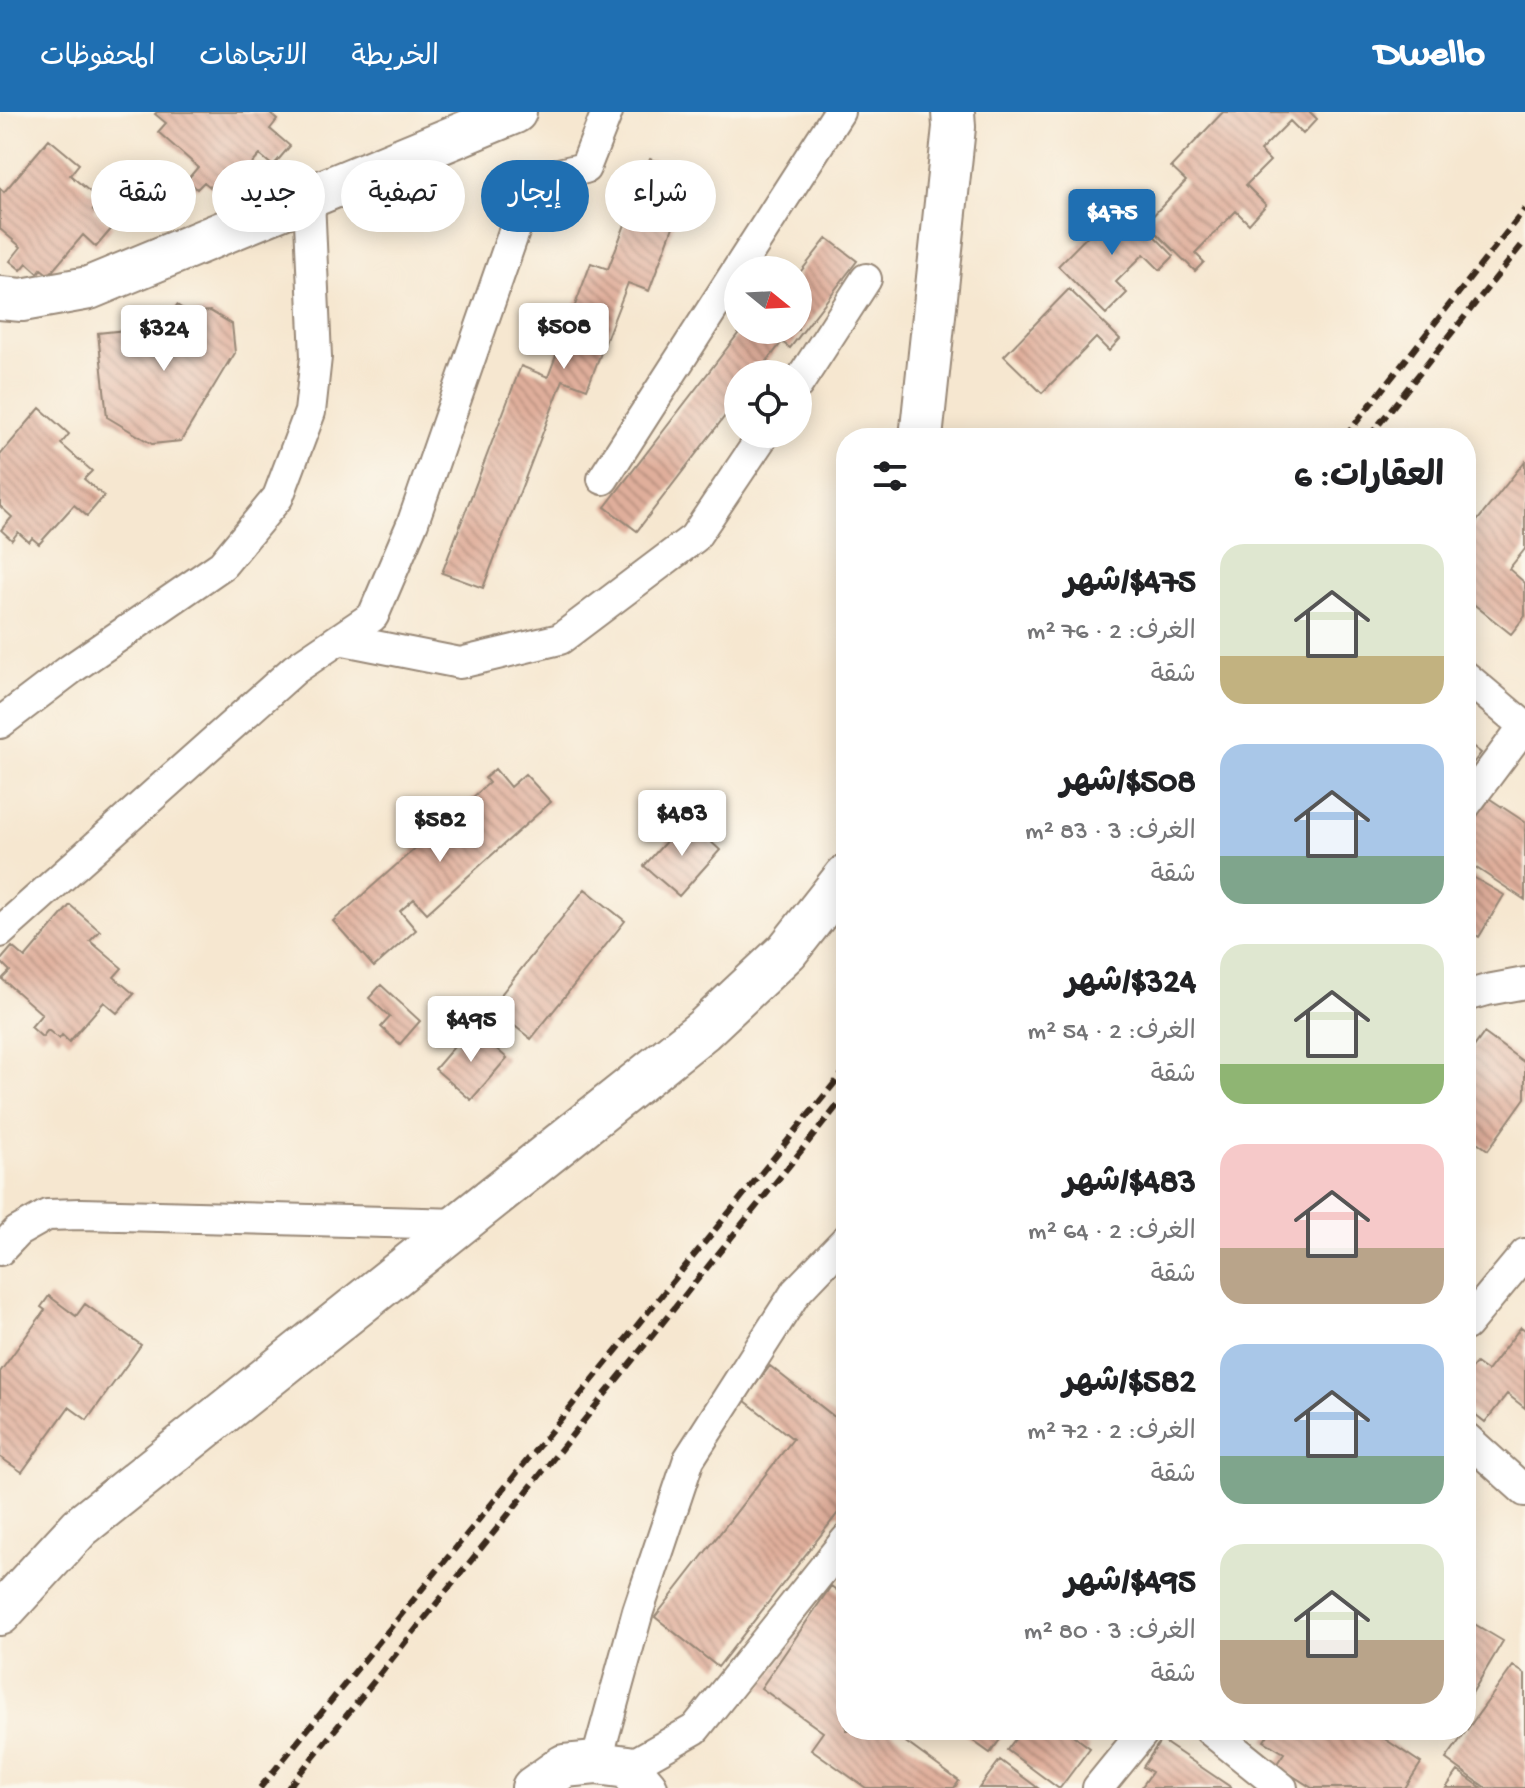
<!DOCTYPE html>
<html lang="ar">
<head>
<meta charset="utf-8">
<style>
	:root { --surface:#fff; --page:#f2f2f2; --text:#202124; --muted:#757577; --accent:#1f6fb2 }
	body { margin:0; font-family:"Gochi Hand","Playpen Sans Arabic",sans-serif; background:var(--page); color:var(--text); direction:rtl; height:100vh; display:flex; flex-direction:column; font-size:30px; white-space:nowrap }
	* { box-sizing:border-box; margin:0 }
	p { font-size:26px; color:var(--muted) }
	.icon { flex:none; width:44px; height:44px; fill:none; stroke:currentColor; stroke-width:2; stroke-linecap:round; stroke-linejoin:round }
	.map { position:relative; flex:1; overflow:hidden; direction:ltr }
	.panel { position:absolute; left:836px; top:316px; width:640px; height:1312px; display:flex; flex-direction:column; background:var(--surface); border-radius:32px; box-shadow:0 4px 20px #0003; direction:rtl }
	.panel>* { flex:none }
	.hud { position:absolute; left:24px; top:48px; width:692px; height:72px; direction:rtl; display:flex; gap:16px }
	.needle { width:52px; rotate:108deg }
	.buttons { position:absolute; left:724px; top:144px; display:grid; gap:16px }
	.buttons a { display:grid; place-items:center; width:88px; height:88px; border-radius:50%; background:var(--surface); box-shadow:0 4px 20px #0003; font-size:40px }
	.price { position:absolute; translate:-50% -68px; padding:0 18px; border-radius:8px; background:#fff; color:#222; font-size:26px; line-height:52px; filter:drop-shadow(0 2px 4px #0008) }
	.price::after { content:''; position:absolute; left:50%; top:48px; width:24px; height:18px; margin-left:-12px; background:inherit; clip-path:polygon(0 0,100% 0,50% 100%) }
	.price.active { background:var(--accent); color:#fff }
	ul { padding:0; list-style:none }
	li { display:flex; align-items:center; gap:24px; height:200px; padding:0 32px }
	li span { display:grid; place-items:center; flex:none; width:224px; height:160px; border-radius:24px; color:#555 }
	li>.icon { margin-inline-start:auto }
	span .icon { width:96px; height:96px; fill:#fffc; stroke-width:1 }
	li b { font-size:34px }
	h2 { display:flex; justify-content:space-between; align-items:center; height:96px; padding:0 32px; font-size:34px }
	.tag { padding:0 28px; border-radius:36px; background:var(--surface); box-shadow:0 4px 20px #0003; font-size:28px; line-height:72px }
	.tag.active { background:var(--accent); color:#fff }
	header { display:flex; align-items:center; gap:48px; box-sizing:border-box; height:112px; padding:0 40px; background:var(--accent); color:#fff }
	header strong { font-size:38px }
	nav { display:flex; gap:44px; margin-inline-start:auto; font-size:28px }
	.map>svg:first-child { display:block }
	.building { fill:url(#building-back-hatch) }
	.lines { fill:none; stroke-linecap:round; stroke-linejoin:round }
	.street-casing { stroke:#988877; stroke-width:34 }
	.secondary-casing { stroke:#988877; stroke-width:46 }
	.street { stroke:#fff; stroke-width:30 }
	.secondary { stroke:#fff; stroke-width:42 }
	.rail { stroke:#3b2a1e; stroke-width:6; stroke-dasharray:12 6; stroke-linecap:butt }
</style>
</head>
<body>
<header>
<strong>Dwello</strong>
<nav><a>الخريطة</a><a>الاتجاهات</a><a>المحفوظات</a></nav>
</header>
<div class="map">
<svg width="1525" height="1676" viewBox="0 0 1525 1676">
	<defs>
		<pattern id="building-back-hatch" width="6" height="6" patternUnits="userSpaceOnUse" patternTransform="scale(2)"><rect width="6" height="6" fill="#e0af9b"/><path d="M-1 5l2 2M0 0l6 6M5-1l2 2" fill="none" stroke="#b78f7e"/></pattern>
	</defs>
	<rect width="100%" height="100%" fill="#fbf7ec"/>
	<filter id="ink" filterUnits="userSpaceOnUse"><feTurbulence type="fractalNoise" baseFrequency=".0125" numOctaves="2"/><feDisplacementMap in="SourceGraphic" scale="16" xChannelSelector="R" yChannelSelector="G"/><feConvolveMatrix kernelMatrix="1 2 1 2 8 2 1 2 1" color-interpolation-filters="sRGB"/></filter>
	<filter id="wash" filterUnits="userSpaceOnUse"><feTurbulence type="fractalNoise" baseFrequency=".006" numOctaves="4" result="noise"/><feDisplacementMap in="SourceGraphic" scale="32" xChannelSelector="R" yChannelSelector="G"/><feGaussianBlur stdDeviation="1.8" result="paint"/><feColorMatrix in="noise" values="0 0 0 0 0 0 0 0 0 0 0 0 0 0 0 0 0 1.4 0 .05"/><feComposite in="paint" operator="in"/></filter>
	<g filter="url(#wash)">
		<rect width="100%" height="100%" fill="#f6e7d0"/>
		<g id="blocks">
			<path class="building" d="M 157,0 L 268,0 L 277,8 L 270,17 L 290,34 L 273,54 L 260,43 L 225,82 L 218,76 L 215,79 L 204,70 L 197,77 L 187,68 L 198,55 L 158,20 L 166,11 L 155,2 Z
				M 1223,0 L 1310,0 L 1317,7 L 1303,22 L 1290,9 L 1260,39 L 1270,49 L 1246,73 L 1266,93 L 1249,112 L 1236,99 L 1195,141 L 1204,150 L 1195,159 L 1146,111 L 1186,69 L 1171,55 Z
				M 49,27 L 79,52 L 70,63 L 101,89 L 93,98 L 113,115 L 96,135 L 83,123 L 49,163 L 41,157 L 38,161 L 27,151 L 21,158 L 10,149 L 21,135 L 0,117 L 0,76 L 4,80 Z
				M 650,47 L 692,64 L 649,179 L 628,171 L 587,277 L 563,268 L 483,476 L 442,461 L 521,254 L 548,265 L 591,151 L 608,157 Z
				M 1121,90 L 1174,144 L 1160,158 L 1144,142 L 1116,170 L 1127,181 L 1106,202 L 1058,154 Z
				M 827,126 L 857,149 L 790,236 L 782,230 L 757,262 L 738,262 L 738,287 L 637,419 L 605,395 L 741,218 L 798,218 L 798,163 Z
				M 1069,177 L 1120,227 L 1109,239 L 1096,226 L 1042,281 L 1004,244 Z
				M 177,193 L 189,201 L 210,199 L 232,212 L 235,241 L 229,251 L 229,249 L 181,329 L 152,332 L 107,305 L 98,221 L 164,214 Z
				M 40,296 L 69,322 L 61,332 L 92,359 L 84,367 L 104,384 L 87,404 L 74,393 L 39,432 L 32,426 L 29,430 L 18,420 L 12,428 L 1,418 L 12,405 L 0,394 L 0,343 Z
				M 1525,349 L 1525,437 L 1509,457 L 1525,471 L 1525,504 L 1511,522 L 1466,486 L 1466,423 Z
				M 1466,629 L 1481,641 L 1466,660 Z
				M 495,657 L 510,675 L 525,662 L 551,690 L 427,801 L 414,787 L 400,799 L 416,818 L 374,855 L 333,809 L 489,671 L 485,666 Z
				M 1481,681 L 1525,710 L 1525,788 L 1466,749 L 1466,704 Z
				M 686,707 L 720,738 L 679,784 L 644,754 Z
				M 1466,761 L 1504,783 L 1479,825 L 1466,818 Z
				M 585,777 L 625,809 L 531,927 L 491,895 Z
				M 70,793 L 100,819 L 90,829 L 122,856 L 114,865 L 134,882 L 117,901 L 104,890 L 69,930 L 62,923 L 59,927 L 48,918 L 42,925 L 31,915 L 42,902 L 2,867 L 10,859 L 0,849 L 12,835 L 25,846 Z
				M 381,873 L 420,909 L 400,932 L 381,915 L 390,905 L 369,886 Z
				M 471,915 L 507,946 L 471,988 L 435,957 Z
				M 1484,921 L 1525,951 L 1525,986 L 1488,1038 L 1466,1022 L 1466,965 L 1469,962 L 1466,960 L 1466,946 Z
				M 49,1184 L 76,1204 L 85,1192 L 141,1233 L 87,1308 L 69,1295 L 22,1360 L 0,1345 L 0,1260 L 45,1198 L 41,1195 Z
				M 1521,1215 L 1525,1218 L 1525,1296 L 1507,1282 L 1485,1310 L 1466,1295 L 1466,1263 L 1476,1251 L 1487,1259 Z
				M 770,1254 L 846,1314 L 846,1407 L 838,1401 L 718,1555 L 655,1505 L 793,1327 L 744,1288 Z
				M 831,1474 L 846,1485 L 846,1618 L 889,1618 L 959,1669 L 954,1676 L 866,1676 L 811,1637 L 823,1620 L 761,1576 Z
				M 1466,1507 L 1503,1529 L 1471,1583 L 1466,1580 Z
				M 1513,1554 L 1525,1562 L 1525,1676 L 1486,1676 L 1446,1647 Z
				M 958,1618 L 1007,1618 L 990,1641 Z
				M 1022,1618 L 1066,1618 L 1090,1636 L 1060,1676 L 1058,1676 L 1007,1638 Z
				M 1271,1618 L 1371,1618 L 1421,1651 L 1405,1676 L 1312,1676 L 1276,1653 L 1284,1641 L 1264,1629 Z
				M 1161,1628 L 1232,1676 L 1141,1676 L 1152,1660 L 1143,1655 Z
				M 1000,1648 L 1038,1676 L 979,1676 Z
				M 1458,1659 L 1482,1676 L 1446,1676 Z"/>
		</g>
	</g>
	<g filter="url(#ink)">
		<use href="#blocks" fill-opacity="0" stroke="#988877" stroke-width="2"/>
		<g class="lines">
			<g class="street-casing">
				<path id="street" d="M 798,272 L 866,167
					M 603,367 L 839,0
					M 339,527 L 460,551 L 560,527 L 694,426 L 764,322
					M 1466,565 L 1524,614
					M 0,611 L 71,557 L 222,453 L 278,385 L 310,300 L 316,245 L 309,87
					M 1466,692 L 1525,613
					M 0,820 L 295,557 L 373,504 L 413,410 L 532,68 L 585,56 L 607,0
					M 1466,884 L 1487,878 L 1525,871
					M 0,1138 L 17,1120 L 47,1103 L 81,1102 L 460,1112
					M 1466,1213 L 1525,1142
					M 1466,1326 L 1525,1379
					M 1210,1618 L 1282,1676
					M 596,1651 L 638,1499 L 689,1347 L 796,1180 L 846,1128
					M 628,1655 L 695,1617 L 846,1428
					M 1098,1676 L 1145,1618"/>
			</g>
			<g class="secondary-casing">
				<path id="secondary" d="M 0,186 L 22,188 L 89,176 L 515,0
					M 921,326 L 954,15 L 953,0
					M 0,1502 L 80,1415 L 703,918 L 787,839 L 846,764
					M 533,1676 L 564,1654 L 596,1651 L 628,1655 L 646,1676"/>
			</g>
			<use href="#street" class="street"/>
			<use href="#secondary" class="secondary"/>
			<path class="rail" d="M 1344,326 L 1525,97
				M 1368,326 L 1525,129
				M 260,1676 L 846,957
				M 288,1676 L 846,983"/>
		</g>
	</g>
</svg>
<div class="buttons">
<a><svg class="needle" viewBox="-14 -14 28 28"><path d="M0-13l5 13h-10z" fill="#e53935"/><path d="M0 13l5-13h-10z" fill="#757577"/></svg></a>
<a><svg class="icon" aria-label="locate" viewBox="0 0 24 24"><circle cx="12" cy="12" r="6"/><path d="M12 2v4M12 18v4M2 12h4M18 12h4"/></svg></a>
</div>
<b class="price active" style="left:1112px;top:145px">$475</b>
<b class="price" style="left:564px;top:259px">$508</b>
<b class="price" style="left:164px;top:261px">$324</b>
<b class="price" style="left:682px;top:746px">$483</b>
<b class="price" style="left:440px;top:752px">$582</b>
<b class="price" style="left:471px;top:952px">$495</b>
<div class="hud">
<a class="tag">شراء</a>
<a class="tag active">إيجار</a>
<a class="tag">تصفية</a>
<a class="tag">جديد</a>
<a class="tag">شقة</a>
</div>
<section class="panel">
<h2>العقارات: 6<svg class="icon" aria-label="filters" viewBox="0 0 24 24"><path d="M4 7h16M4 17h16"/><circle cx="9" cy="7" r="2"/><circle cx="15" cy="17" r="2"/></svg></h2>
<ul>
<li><span style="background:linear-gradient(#dfe7d0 70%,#c2b280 0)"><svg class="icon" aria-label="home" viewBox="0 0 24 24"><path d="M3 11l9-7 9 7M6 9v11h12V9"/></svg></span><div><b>$475/شهر</b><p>الغرف: 2 · 76 m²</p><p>شقة</p></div></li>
<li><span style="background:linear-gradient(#a9c7e8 70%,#7fa58c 0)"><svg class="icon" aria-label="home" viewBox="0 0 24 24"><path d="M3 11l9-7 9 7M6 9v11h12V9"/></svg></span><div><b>$508/شهر</b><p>الغرف: 3 · 83 m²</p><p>شقة</p></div></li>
<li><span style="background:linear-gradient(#dfe7d0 75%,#8fb573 0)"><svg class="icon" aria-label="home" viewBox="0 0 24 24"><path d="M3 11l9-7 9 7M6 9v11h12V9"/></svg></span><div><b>$324/شهر</b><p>الغرف: 2 · 54 m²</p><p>شقة</p></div></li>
<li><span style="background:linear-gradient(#f6c9c9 65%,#b9a48a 0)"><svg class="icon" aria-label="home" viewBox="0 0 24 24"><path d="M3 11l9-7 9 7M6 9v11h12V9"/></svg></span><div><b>$483/شهر</b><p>الغرف: 2 · 64 m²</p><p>شقة</p></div></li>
<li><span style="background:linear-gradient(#a9c7e8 70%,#7fa58c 0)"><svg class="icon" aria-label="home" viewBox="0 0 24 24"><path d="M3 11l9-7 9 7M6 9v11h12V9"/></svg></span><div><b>$582/شهر</b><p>الغرف: 2 · 72 m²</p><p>شقة</p></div></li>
<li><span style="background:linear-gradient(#dfe7d0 60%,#b9a48a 0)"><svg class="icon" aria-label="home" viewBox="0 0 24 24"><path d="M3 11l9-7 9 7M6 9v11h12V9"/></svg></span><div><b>$495/شهر</b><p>الغرف: 3 · 80 m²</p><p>شقة</p></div></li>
</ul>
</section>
</div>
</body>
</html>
